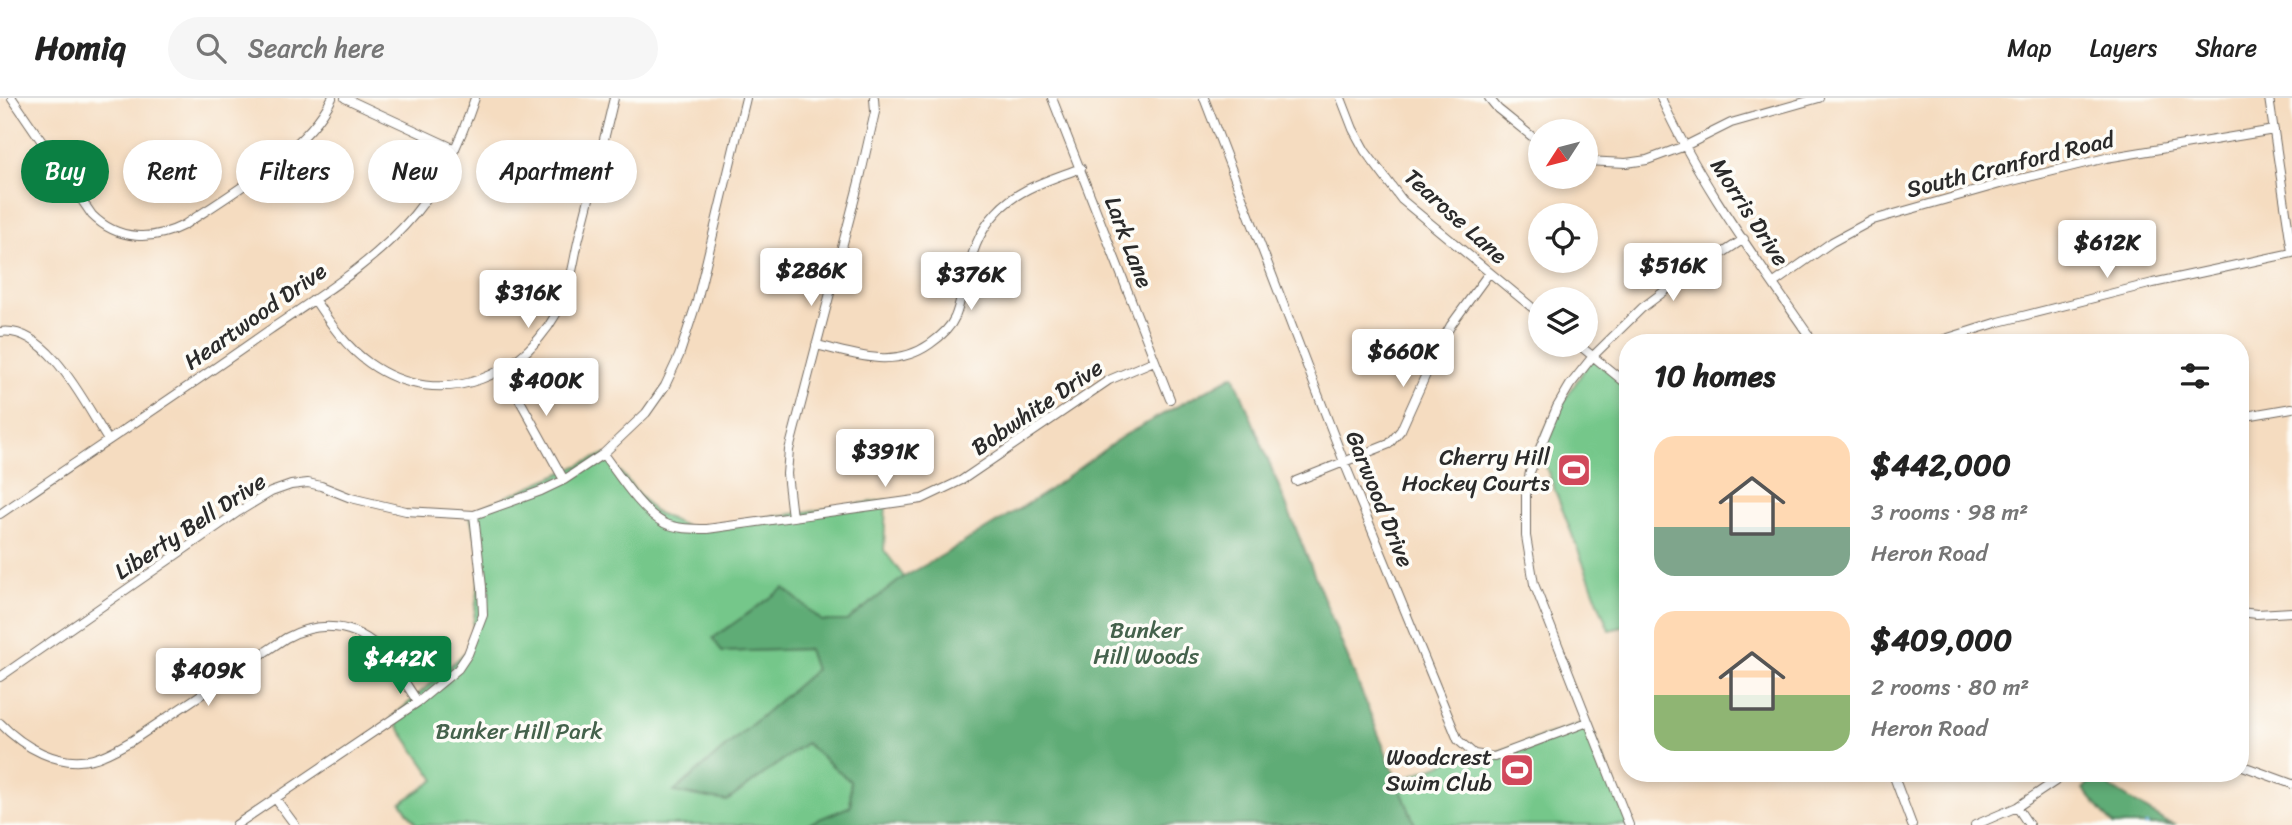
<!DOCTYPE html>
<html lang="en">
<head>
<meta charset="utf-8">
<style>
	:root { --surface:#fff; --page:#f6f6f6; --text:#222; --muted:#767676; --line:#e0e0e0; --accent:#0b8043 }
	body { margin:0; font-family:Sriracha,sans-serif; background:var(--page); color:var(--text); height:100vh; display:flex; flex-direction:column; font-size:26px; white-space:nowrap }
	* { box-sizing:border-box; margin:0 }
	p { font-size:23px; color:var(--muted) }
	.icon { flex:none; width:38px; height:38px; fill:none; stroke:currentColor; stroke-width:2; stroke-linecap:round; stroke-linejoin:round }
	.map { position:relative; flex:1; overflow:hidden }
	.sheet { position:absolute; left:1619px; top:236px; width:630px; height:448px; display:flex; flex-direction:column; background:var(--surface); border-radius:28px; box-shadow:0 4px 10px #0003 }
	.sheet>* { flex:none }
	.guide { position:absolute; left:21px; top:42px; width:665px; height:63px; display:flex; gap:14px }
	.needle { width:46px; rotate:234deg }
	.tools { position:absolute; left:1528px; top:21px; display:grid; gap:14px }
	.tools a { display:grid; place-items:center; width:70px; height:70px; border-radius:50%; background:var(--surface); box-shadow:0 4px 10px #0003; font-size:35px }
	.price { position:absolute; translate:-50% -60px; padding:0 16px; border-radius:7px; background:#fff; color:#222; font-size:23px; line-height:46px; filter:drop-shadow(0 2px 4px #0008) }
	.price::after { content:''; position:absolute; left:50%; top:42px; width:21px; height:16px; margin-left:-10px; background:inherit; clip-path:polygon(0 0,100% 0,50% 100%) }
	.price.selected { background:var(--accent); color:#fff }
	ul { padding:0; list-style:none }
	li { display:flex; align-items:center; gap:21px; height:175px; padding:0 35px }
	li span { display:grid; place-items:center; flex:none; width:196px; height:140px; border-radius:21px; color:#555 }
	li>.icon { margin-inline-start:auto }
	span .icon { width:84px; height:84px; fill:#fffc; stroke-width:1 }
	li b { font-size:30px }
	h2 { display:flex; justify-content:space-between; align-items:center; height:84px; padding:0 35px; font-size:30px }
	.pill { padding:0 24px; border-radius:32px; background:var(--surface); box-shadow:0 4px 10px #0003; font-size:24px; line-height:63px }
	.pill.selected { background:var(--accent); color:#fff }
	header { display:flex; align-items:center; gap:42px; box-sizing:border-box; height:98px; padding:0 35px; background:var(--surface); border-bottom:2px solid var(--line) }
	header strong { font-size:33px }
	nav { display:flex; gap:38px; margin-inline-start:auto; font-size:24px }
	.search { width:490px; height:63px; background:var(--page); display:flex; align-items:center; gap:18px; box-sizing:border-box; padding:0 24px; border-radius:38px; color:var(--muted); font-size:26px }
	.map>svg:first-child { display:block }
	.green { fill:#74c78a; stroke:#50795a; stroke-width:2 }
	.forest { fill:#5fac76; stroke:#456c50; stroke-width:2 }
	.lines { fill:none; stroke-linecap:round; stroke-linejoin:round }
	.stream { stroke:#77b7eb; stroke-width:2.5 }
	.minor-casing { stroke:#72695f; stroke-width:10 }
	.minor { stroke:#fff; stroke-width:8 }
	.labels { text-anchor:middle; stroke-width:7; stroke-linejoin:round; paint-order:stroke }
	.street-label { font-size:23px; fill:#2b2b2b; stroke:#fdfcf7 }
	.poi-label { font-size:23px; fill:#2b2b2b; stroke:#fdfcf7; text-anchor:end }
	.park-label { font-size:23px; fill:#45624c; stroke:#fdfcf7 }
</style>
</head>
<body>
<header>
<strong>Homiq</strong>
<div class="search"><svg class="icon" aria-label="search" viewBox="0 0 24 24"><circle cx="10" cy="10" r="6"/><path d="M15 15l6 6"/></svg>Search here</div>
<nav><a>Map</a><a>Layers</a><a>Share</a></nav>
</header>
<div class="map">
<svg width="2292" height="727" viewBox="0 0 2292 727">
	<rect width="100%" height="100%" fill="#fdfcf7"/>
	<filter id="ink" filterUnits="userSpaceOnUse"><feTurbulence type="fractalNoise" baseFrequency=".0143" numOctaves="2"/><feDisplacementMap in="SourceGraphic" scale="14" xChannelSelector="R" yChannelSelector="G"/><feConvolveMatrix kernelMatrix="1 2 1 2 8 2 1 2 1" color-interpolation-filters="sRGB"/></filter>
	<filter id="wash" filterUnits="userSpaceOnUse"><feTurbulence type="fractalNoise" baseFrequency=".00686" numOctaves="4" result="noise"/><feDisplacementMap in="SourceGraphic" scale="28" xChannelSelector="R" yChannelSelector="G"/><feGaussianBlur stdDeviation="1.57" result="paint"/><feColorMatrix in="noise" values="0 0 0 0 0 0 0 0 0 0 0 0 0 0 0 0 0 1.4 0 .05"/><feComposite in="paint" operator="in"/></filter>
	<g filter="url(#wash)">
		<rect width="100%" height="100%" fill="#f5dcc0"/>
		<path class="green" d="M 1593,258 L 1627,287 L 1627,528 L 1609,532 L 1539,351 L 1545,333 Z
			M 605,356 L 653,413 L 691,431 L 886,402 L 884,452 L 904,479 L 847,523 L 822,523 L 714,540 L 722,554 L 808,551 L 815,572 L 675,693 L 727,703 L 806,645 L 850,683 L 851,709 L 805,727 L 417,727 L 401,705 L 435,682 L 392,620 L 470,550 L 482,459 L 469,415 Z
			M 1588,624 L 1629,727 L 1415,727 L 1397,683 L 1471,655 L 1482,659 Z"/>
		<path class="forest" d="M 1234,277 L 1415,727 L 805,727 L 851,708 L 850,683 L 806,645 L 727,703 L 674,694 L 815,572 L 808,551 L 722,554 L 713,540 L 784,490 L 822,523 L 847,523 L 904,479 L 943,457 L 1042,397 L 1123,338 Z
			M 2094,679 L 2166,724 L 2176,727 L 2113,727 L 2083,691 Z"/>
		<g class="lines">
			<path class="stream" d="M 2146,726 L 2147,727"/>
		</g>
	</g>
	<g filter="url(#ink)">
		<g class="lines">
			<g class="minor-casing">
				<path id="minor" d="M 12,0 L 92,117 C 118,143 153,143 184,127 C 231,96 308,51 332,0
					M 345,0 L 455,51
					M 1052,0 L 1170,301
					M 1204,0 L 1344,364 L 1458,642 L 1474,656 L 1494,659 L 1588,624
					M 1341,0 L 1353,31 L 1365,53 L 1402,102 L 1540,216
					M 1489,0 L 1498,11 L 1540,45
					M 1661,0 C 1700,87 1760,166 1814,245
					M 2269,0 L 2292,154
					M 1586,63 L 1626,65 L 1647,62 L 1685,48 L 1731,25 L 1819,0
					M 1774,185 L 1832,144 L 1873,122 L 2000,86 L 2106,60 L 2274,32
					M 314,201 C 330,225 345,248 369,265 C 441,316 530,278 563,202 C 572,183 574,160 579,140 C 591,93 603,47 614,0
					M 0,234 C 48,227 86,308 108,342
					M 1932,245 L 1999,224 L 2153,185 L 2292,155
					M 816,247 C 856,256 893,272 930,246 C 940,239 950,231 955,219 C 960,208 961,195 965,183 C 971,158 978,134 996,115 C 1018,90 1050,82 1081,70
					M 1579,247 L 1628,287
					M 503,272 L 564,382
					M 2240,319 L 2292,310
					M 603,356 C 619,377 641,413 664,425 C 677,431 693,431 707,431 L 922,401 L 962,382 L 1109,282 L 1154,263
					M 1296,383 L 1389,346 L 1401,332 L 1436,254 L 1451,227 L 1489,175
					M 0,416 C 89,355 180,295 268,233 C 319,198 374,165 414,117 C 442,83 461,42 475,0
					M 792,419 L 787,376 L 789,352 L 859,84 L 875,14 L 874,0
					M 2240,514 L 2257,516 L 2292,514
					M 0,579 L 238,414 L 271,394 L 291,387 L 308,385 L 321,388 L 351,400 L 406,413 L 474,417 L 541,393 L 564,382 L 603,356 L 646,315 L 665,288 L 679,258 L 697,203 L 746,0
					M 0,625 C 23,649 59,670 93,661 C 108,657 120,649 133,642 L 286,540 C 319,522 355,525 382,553 C 396,568 406,587 418,604
					M 2240,667 L 2292,686
					M 1893,676 L 1912,727
					M 275,700 L 295,727
					M 2017,709 L 2029,727
					M 236,727 L 418,604 L 458,571 L 468,556 L 483,517 L 482,489 L 474,417
					M 1629,727 L 1534,486 L 1526,438 L 1526,394 L 1530,374 L 1557,309 L 1570,287 L 1593,258 L 1642,210 L 1666,192 L 1744,141
					M 1975,727 L 2017,709 L 2066,676"/>
			</g>
			<use href="#minor" class="minor"/>
		</g>
	</g>
	<defs>
		<g id="stadium-square" transform="scale(1.75)"><rect x="-9" y="-9" width="18" height="18" rx="4" fill="#d1495b" stroke="#fdfcf7"/><path d="M0-5a6.5 5 0 1 0 0 10a6.5 5 0 1 0 0-10ZM-3.5-1.8h7v3.6h-7Z" fill="#fff"/></g>
	</defs>
	<g fill-rule="evenodd">
		<use href="#stadium-square" x="1574" y="372"/>
		<use href="#stadium-square" x="1517" y="672"/>
	</g>
	<g class="labels">
		<g class="street-label">
			<text transform="translate(2010 66) rotate(-14)" y="8">South Cranford Road</text>
			<text transform="translate(1750 114) rotate(57)" y="8">Morris Drive</text>
			<text transform="translate(1456 118) rotate(42)" y="8">Tearose Lane</text>
			<text transform="translate(1129 144) rotate(69)" y="8">Lark Lane</text>
			<text transform="translate(255 218) rotate(-35)" y="8">Heartwood Drive</text>
			<text transform="translate(1037 309) rotate(-34)" y="8">Bobwhite Drive</text>
			<text transform="translate(1380 401) rotate(68)" y="8">Garwood Drive</text>
			<text transform="translate(190 428) rotate(-33)" y="8">Liberty Bell Drive</text>
		</g>
		<g class="poi-label">
			<text x="1550" y="367">Cherry Hill<tspan x="1550" dy="26">Hockey Courts</tspan></text>
			<text x="1492" y="667">Woodcrest<tspan x="1492" dy="26">Swim Club</tspan></text>
		</g>
		<g class="park-label">
			<text x="1146" y="540">Bunker<tspan x="1146" dy="26">Hill Woods</tspan></text>
			<text x="519" y="641">Bunker Hill Park</text>
		</g>
	</g>
</svg>
<div class="tools">
<a><svg class="needle" viewBox="-14 -14 28 28"><path d="M0-13l5 13h-10z" fill="#e53935"/><path d="M0 13l5-13h-10z" fill="#767676"/></svg></a>
<a><svg class="icon" aria-label="locate" viewBox="0 0 24 24"><circle cx="12" cy="12" r="6"/><path d="M12 2v4M12 18v4M2 12h4M18 12h4"/></svg></a>
<a><svg class="icon" aria-label="layers" viewBox="0 0 24 24"><path d="M12 4l9 5-9 5-9-5zM3 14l9 5 9-5"/></svg></a>
</div>
<b class="price" style="left:2107px;top:182px">$612K</b>
<b class="price" style="left:1673px;top:205px">$516K</b>
<b class="price" style="left:811px;top:210px">$286K</b>
<b class="price" style="left:971px;top:214px">$376K</b>
<b class="price" style="left:528px;top:232px">$316K</b>
<b class="price" style="left:1403px;top:291px">$660K</b>
<b class="price" style="left:546px;top:320px">$400K</b>
<b class="price" style="left:885px;top:391px">$391K</b>
<b class="price selected" style="left:400px;top:598px">$442K</b>
<b class="price" style="left:208px;top:610px">$409K</b>
<div class="guide">
<a class="pill selected">Buy</a>
<a class="pill">Rent</a>
<a class="pill">Filters</a>
<a class="pill">New</a>
<a class="pill">Apartment</a>
</div>
<section class="sheet">
<h2>10 homes<svg class="icon" aria-label="filters" viewBox="0 0 24 24"><path d="M4 7h16M4 17h16"/><circle cx="9" cy="7" r="2"/><circle cx="15" cy="17" r="2"/></svg></h2>
<ul>
<li><span style="background:linear-gradient(#ffd9b3 65%,#7fa58c 0)"><svg class="icon" aria-label="home" viewBox="0 0 24 24"><path d="M3 11l9-7 9 7M6 9v11h12V9"/></svg></span><div><b>$442,000</b><p>3 rooms · 98 m²</p><p>Heron Road</p></div></li>
<li><span style="background:linear-gradient(#ffd9b3 60%,#8fb573 0)"><svg class="icon" aria-label="home" viewBox="0 0 24 24"><path d="M3 11l9-7 9 7M6 9v11h12V9"/></svg></span><div><b>$409,000</b><p>2 rooms · 80 m²</p><p>Heron Road</p></div></li>
</ul>
</section>
</div>
</body>
</html>
